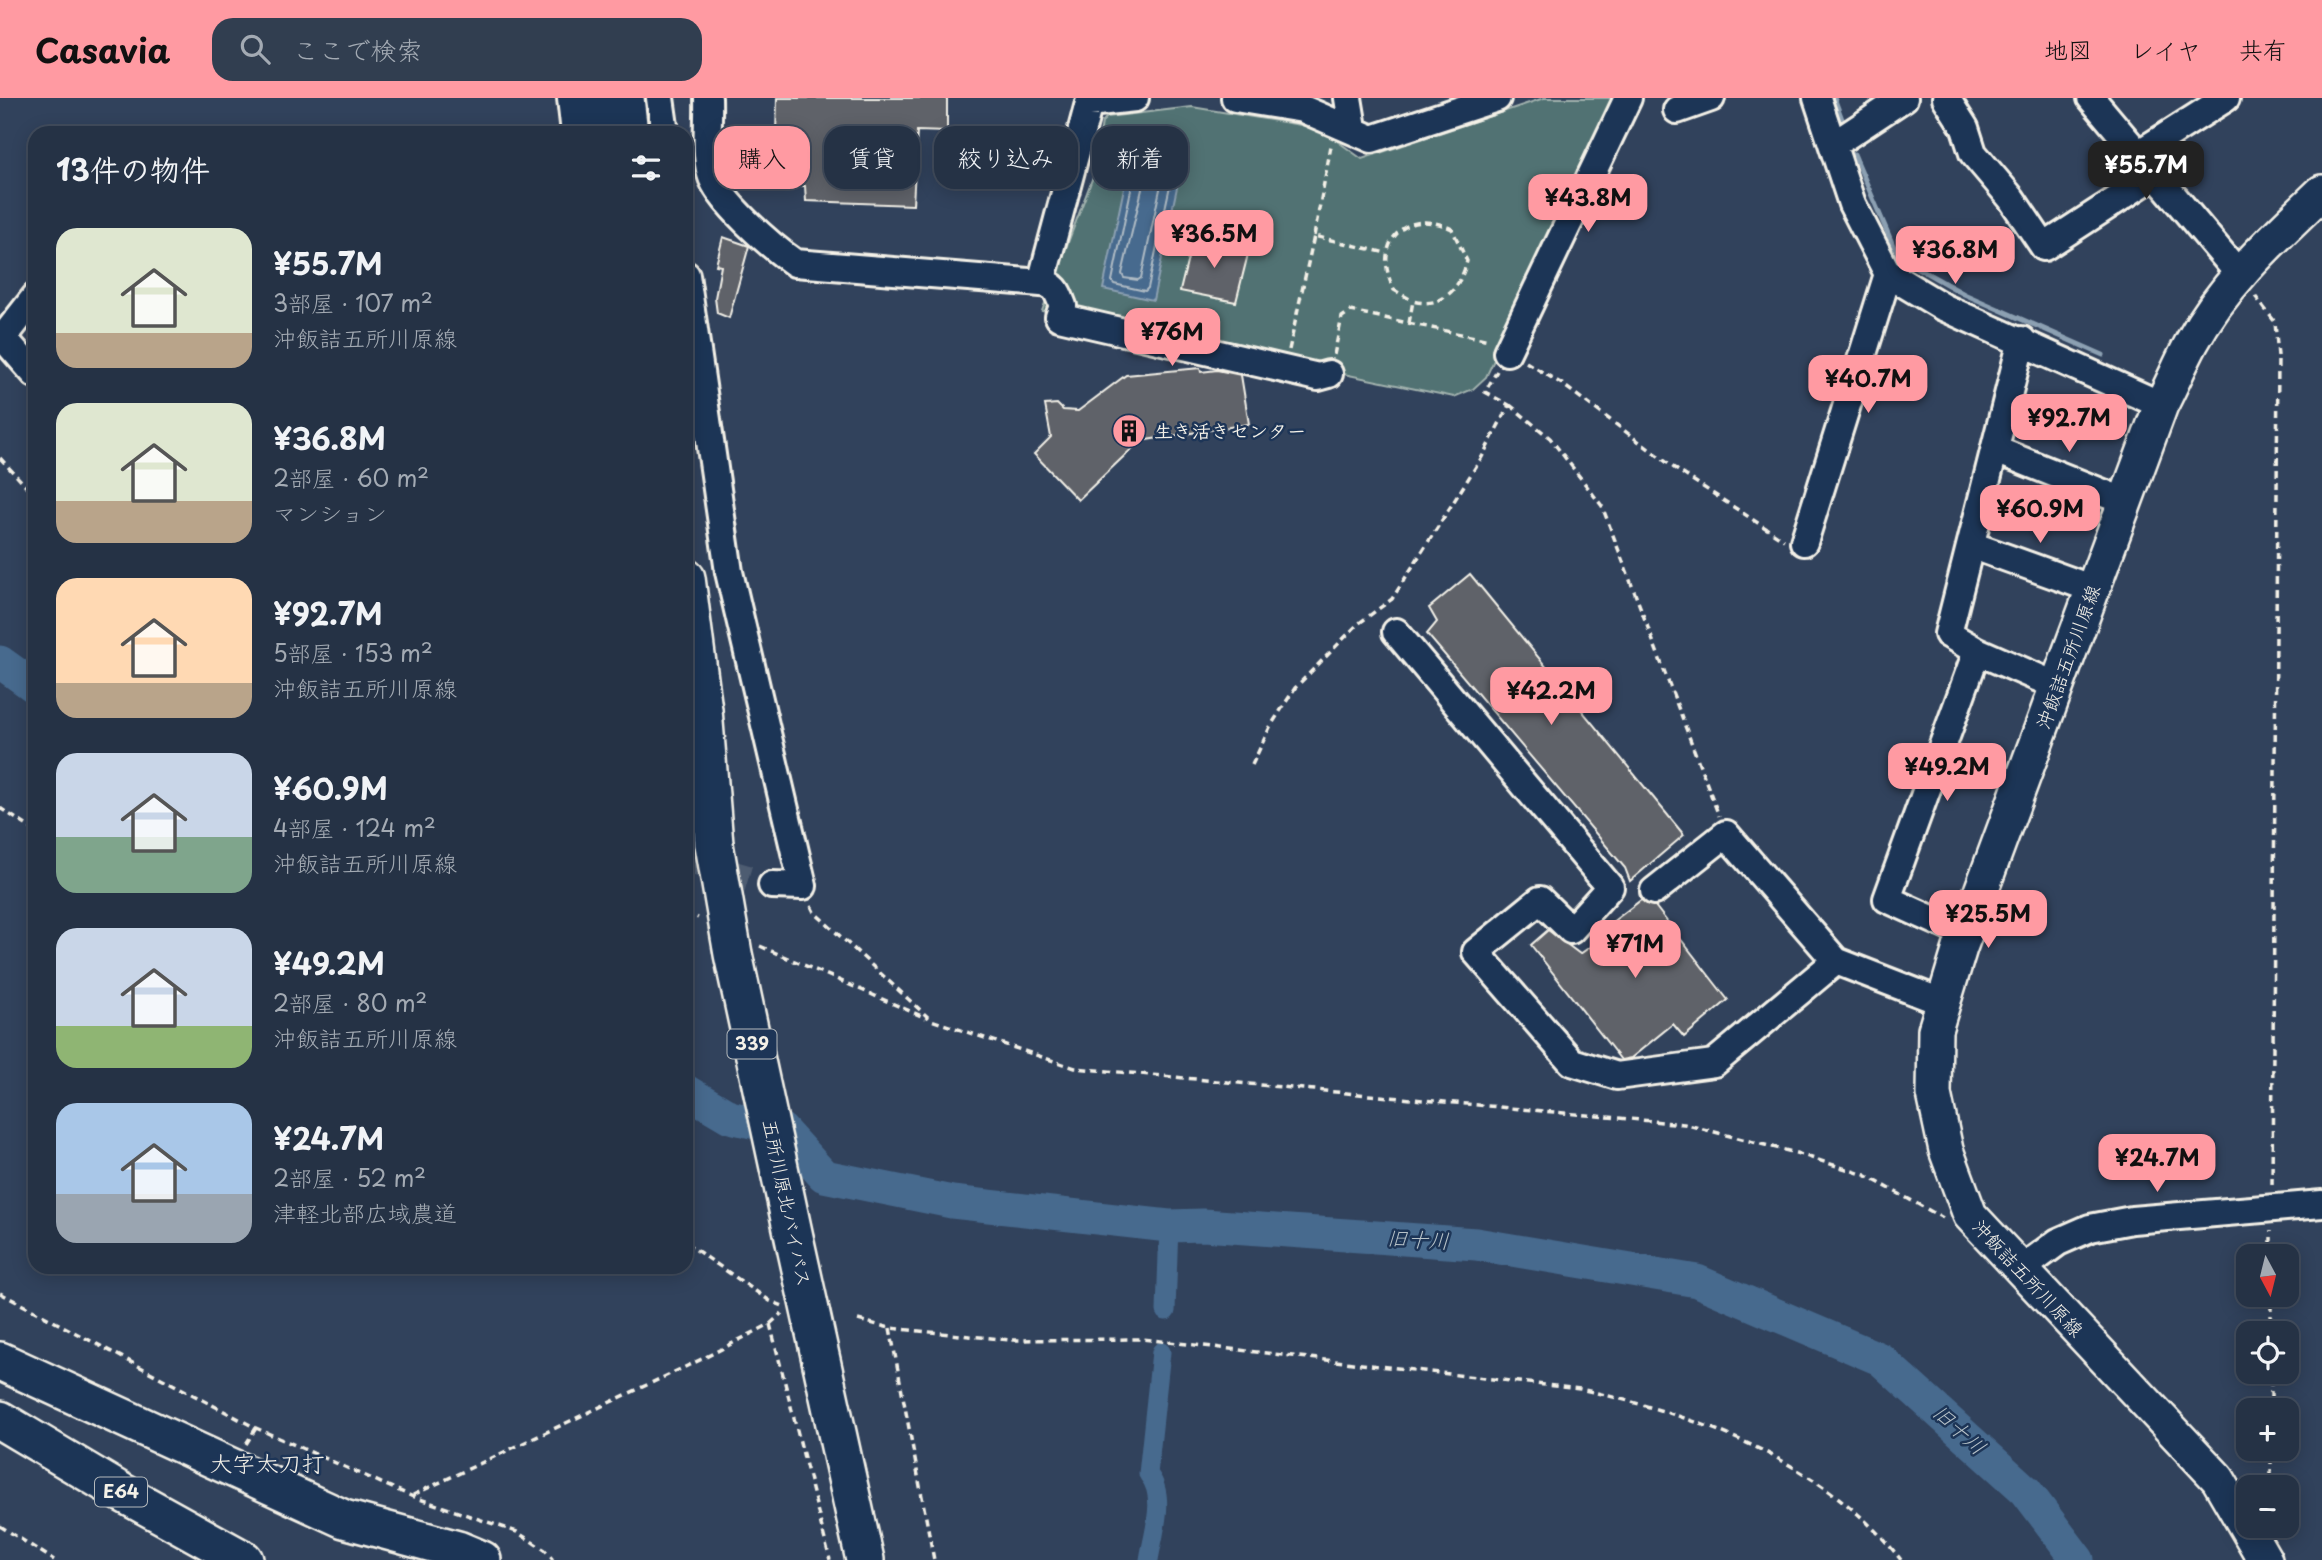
<!DOCTYPE html>
<html lang="ja">
<head>
<meta charset="utf-8">
<style>
	:root { --surface:#253245; --page:#313e50; --text:#f1f3f6; --muted:#a3aab3; --line:#424d5e; --accent:#ff9aa2 }
	body { margin:0; font-family:"Playpen Sans","Klee One",sans-serif; background:var(--page); color:var(--text); height:100vh; display:flex; flex-direction:column; font-size:26px; white-space:nowrap }
	* { box-sizing:border-box; margin:0 }
	p { font-size:23px; color:var(--muted) }
	.icon { flex:none; width:38px; height:38px; fill:none; stroke:currentColor; stroke-width:2; stroke-linecap:round; stroke-linejoin:round }
	.map { position:relative; flex:1; overflow:hidden }
	.details { position:absolute; left:28px; top:28px; width:665px; height:1148px; display:flex; flex-direction:column; background:var(--surface); border-radius:21px; box-shadow:0 4px 18px #0003,0 0 0 2px var(--line) }
	.details>* { flex:none }
	.hud { position:absolute; left:714px; top:28px; width:665px; height:63px; display:flex; gap:14px }
	.needle { width:46px; rotate:173deg }
	.buttons { position:absolute; left:2236px; top:1146px; display:grid; gap:14px }
	.buttons a { display:grid; place-items:center; width:63px; height:63px; border-radius:14px; background:var(--surface); box-shadow:0 4px 18px #0003,0 0 0 2px var(--line); font-size:35px }
	.price { position:absolute; translate:-50% -60px; padding:0 16px; border-radius:14px; background:var(--accent); color:#111; font-size:23px; line-height:46px; filter:drop-shadow(0 2px 4px #0008) }
	.price::after { content:''; position:absolute; left:50%; top:42px; width:21px; height:16px; margin-left:-10px; background:inherit; clip-path:polygon(0 0,100% 0,50% 100%) }
	.price.active { background:#222; color:#fff }
	ul { padding:0; list-style:none }
	li { display:flex; align-items:center; gap:21px; height:175px; padding:0 28px }
	li span { display:grid; place-items:center; flex:none; width:196px; height:140px; border-radius:21px; color:#555 }
	li>.icon { margin-inline-start:auto }
	span .icon { width:84px; height:84px; fill:#fffc; stroke-width:1 }
	li b { font-size:30px }
	h2 { display:flex; justify-content:space-between; align-items:center; height:84px; padding:0 28px; font-size:30px }
	.chip { padding:0 24px; border-radius:21px; background:var(--surface); box-shadow:0 4px 18px #0003,0 0 0 2px var(--line); font-size:24px; line-height:63px }
	.chip.active { background:var(--accent); color:#111 }
	header { display:flex; align-items:center; gap:42px; box-sizing:border-box; height:98px; padding:0 35px; background:var(--accent); color:#111 }
	header strong { font-size:33px }
	nav { display:flex; gap:38px; margin-inline-start:auto; font-size:24px }
	.search { width:490px; height:63px; background:var(--page); display:flex; align-items:center; gap:18px; box-sizing:border-box; padding:0 24px; border-radius:21px; color:var(--muted); font-size:26px }
	.map>svg:first-child { display:block }
	.green { fill:#517273; stroke:#a2b2ae; stroke-width:2 }
	.water { fill:#476a8e; stroke:#8ca0b2; stroke-width:2 }
	.lines { fill:none; stroke-linecap:round; stroke-linejoin:round }
	.shore { stroke:#afbbc4; stroke-width:2 }
	.stream { stroke:#8ca0b2; stroke-width:5 }
	.canal { stroke:#476a8e; stroke-width:19 }
	.river { stroke:#476a8e; stroke-width:33 }
	.building { fill:#5f6269; stroke:#f4f1e8; stroke-width:2 }
	.minor-tunnel { stroke:#4e5c71; stroke-width:26; stroke-dasharray:26 13; stroke-linecap:butt }
	.minor-casing { stroke:#f4f1e8; stroke-width:32 }
	.major-casing { stroke:#f4f1e8; stroke-width:38 }
	.highway-casing { stroke:#f4f1e8; stroke-width:42 }
	.path { stroke:#f4f1e8; stroke-width:3.5; stroke-dasharray:7 5; stroke-linecap:butt }
	.minor { stroke:#1d3557; stroke-width:26 }
	.major { stroke:#1d3557; stroke-width:33 }
	.highway { stroke:#1d3557; stroke-width:37 }
	.highway-bridge-casing { stroke:#f4f1e8; stroke-width:42; stroke-linecap:butt }
	.highway-bridge { stroke:#1d3557; stroke-width:37 }
	.labels { text-anchor:middle; stroke-width:5; stroke-linejoin:round; paint-order:stroke }
	.shield { fill:#1d3557; stroke:#b4b9bc; stroke-width:2 }
	.shield-label { font-size:18px; font-weight:bold; fill:#f4f1e8 }
	.poi-label { font-size:19px; font-weight:bold; fill:#f4f1e8; stroke:#1d3557; text-anchor:start }
	.street-label { font-size:19px; fill:#f4f1e8; stroke:#1d3557 }
	.water-label { font-size:21px; font-style:italic; fill:#b7c2c8; stroke:#1d3557 }
	.quarter-label { font-size:23px; fill:#f4f1e8; stroke:#1d3557 }
</style>
</head>
<body>
<header>
<strong>Casavia</strong>
<div class="search"><svg class="icon" aria-label="search" viewBox="0 0 24 24"><circle cx="10" cy="10" r="6"/><path d="M15 15l6 6"/></svg>ここで検索</div>
<nav><a>地図</a><a>レイヤ</a><a>共有</a></nav>
</header>
<div class="map">
<svg width="2322" height="1462" viewBox="0 0 2322 1462">
	<rect width="100%" height="100%" fill="#31425c"/>
	<filter id="ink" filterUnits="userSpaceOnUse"><feTurbulence type="fractalNoise" baseFrequency=".0143" numOctaves="2"/><feDisplacementMap in="SourceGraphic" scale="14" xChannelSelector="R" yChannelSelector="G"/><feConvolveMatrix kernelMatrix="1 2 1 2 8 2 1 2 1" color-interpolation-filters="sRGB"/></filter>
	<g filter="url(#ink)">
		<path class="green" d="M 1544,0 L 1618,0 L 1486,279 L 1473,291 L 1454,299 L 1042,213 L 1094,76 L 1102,24 L 1107,19 L 1192,9 L 1319,30 L 1362,61 Z"/>
		<path class="water" d="M 1132,51 L 1183,61 L 1153,202 L 1103,191 Z"/>
		<g class="lines">
			<path class="shore" d="M 1141,60 L 1171,66 L 1174,69 L 1148,190 L 1145,193 L 1114,186 L 1112,183 L 1137,63 Z
				M 1147,70 L 1161,73 L 1163,77 L 1141,180 L 1138,182 L 1124,180 L 1122,176 Z"/>
			<path class="stream" d="M 1834,0 L 1843,24
				M 1854,56 L 1898,159 L 1964,196 L 2103,257"/>
			<path class="canal" d="M 1166,1213 L 1169,1128
				M 1149,1462 C 1153,1436 1167,1398 1148,1376 L 1161,1254"/>
			<path class="river" d="M 0,564 L 35,589
				M 686,993 L 730,1019 L 781,1031 L 824,1078 L 952,1104 L 1169,1128 L 1203,1127 L 1476,1146 L 1697,1183 L 1880,1261 L 2026,1393 L 2078,1462"/>
		</g>
		<path class="building" d="M 777,0 L 947,0 L 947,34 L 917,33 L 913,107 L 806,103 L 805,88 L 792,88 L 793,73 L 775,72 Z
			M 723,139 L 749,148 L 729,220 L 717,215 L 715,200 L 721,168 L 716,167 Z
			M 1193,140 L 1249,152 L 1236,204 L 1180,193 Z
			M 1200,270 L 1201,274 L 1217,272 L 1241,277 L 1249,326 L 1140,343 L 1078,402 L 1034,356 L 1051,339 L 1045,307 L 1057,306 L 1063,312 L 1078,313 L 1126,277 Z
			M 1470,476 L 1684,737 L 1630,783 L 1625,770 L 1427,536 L 1437,524 L 1429,510 Z
			M 1641,802 L 1655,808 L 1728,902 L 1684,939 L 1673,926 L 1631,960 L 1621,962 L 1531,847 L 1548,832 L 1580,856 L 1604,839 L 1602,832 Z"/>
		<g class="lines">
			<path class="minor-tunnel" d="M 686,762 L 772,787"/>
			<g class="minor-casing">
				<path id="minor" d="M 571,0 L 575,35
					M 660,0 L 665,35
					M 708,0 C 709,23 705,53 711,76 C 718,103 772,149 795,165 L 1041,185 L 1089,5 L 1135,0
					M 1235,0 L 1303,11 L 1372,41 L 1497,0
					M 1348,0 L 1353,30
					M 1817,0 L 1852,106 L 1888,176 L 1943,209 L 2161,307
					M 1946,0 L 1965,30 L 1973,55 L 2011,100 L 2044,149 L 2155,77
					M 2091,0 L 2239,176
					M 1677,12 L 1711,0
					M 1833,47 L 1904,0
					M 2138,56 L 2226,0
					M 686,177 L 729,474 L 803,788 L 772,787
					M 1041,185 C 1056,186 1058,195 1063,208 L 1059,219 L 1318,279 L 1329,276
					M 0,236 L 35,276
					M 3,240 L 35,199
					M 2022,242 L 1948,536 L 1977,553 L 2057,588
					M 1507,254 L 1628,0
					M 1996,352 L 2126,404
					M 1804,444 L 1888,176
					M 1971,447 L 2093,491
					M 1396,534 L 1610,789 L 1571,832 L 1540,802 L 1476,854 L 1572,964 L 1617,978 L 1714,965 L 1836,863 L 1944,905
					M 1654,793 L 1726,736 L 1836,863
					M 1965,836 L 1887,801 L 1977,553
					M 2020,1172 L 2058,1144 L 2090,1130 L 2132,1122 L 2322,1106"/>
			</g>
			<g class="major-casing">
				<path id="major" d="M 2265,1462 L 2218,1381 L 1970,1117 L 1946,1052 L 1934,996 L 1935,932 L 1960,850 L 2161,307 C 2172,286 2181,264 2192,244 C 2224,185 2274,140 2322,94"/>
			</g>
			<g class="highway-casing">
				<path id="highway" d="M 593,0 L 597,35
					M 625,0 L 629,35
					M 686,480 L 703,612 L 714,746
					M 795,1144 L 865,1462
					M 0,1263 L 344,1421 L 458,1452 L 482,1462
					M 0,1322 L 121,1394 L 244,1462"/>
			</g>
			<path class="path" d="M 1314,138 L 1331,48
				M 2255,198 L 2275,224 L 2278,258 L 2272,1090
				M 1409,225 L 1413,203 C 1443,211 1460,190 1467,163 L 1452,131 C 1405,108 1371,146 1394,192 L 1413,203
				M 1289,252 L 1314,138 L 1386,155
				M 1334,257 L 1342,219 L 1351,213 L 1489,242
				M 1526,264 L 1562,286 L 1677,372 L 1784,442
				M 1510,307 L 1550,340 L 1602,408 L 1719,718
				M 0,360 L 35,398
				M 1252,667 L 1270,629 L 1295,590 L 1358,526 L 1392,501 L 1482,359 L 1509,307 L 1485,294 L 1497,273
				M 0,710 L 35,733
				M 811,808 L 814,814 L 931,922 L 1075,970 L 1684,1026 L 1796,1055 L 1865,1077 L 1943,1120
				M 686,814 L 698,820
				M 760,848 L 926,920
				M 686,1145 L 770,1203 L 783,1208
				M 2271,1158 L 2271,1133
				M 0,1195 L 256,1330 L 411,1398 L 517,1434 L 545,1452 L 553,1462
				M 858,1222 L 890,1230 L 1010,1242 L 1143,1241 L 1580,1291 C 1699,1318 1824,1363 1901,1462
				M 770,1226 L 830,1462
				M 890,1230 L 934,1462
				M 2271,1236 L 2271,1197
				M 2271,1312 L 2271,1274
				M 246,1346 L 256,1330
				M 2271,1390 L 2271,1351
				M 413,1397 L 702,1261 L 770,1226 L 782,1215
				M 0,1428 L 54,1462"/>
			<use href="#minor" class="minor"/>
			<use href="#major" class="major"/>
			<use href="#highway" class="highway"/>
			<g class="highway-bridge-casing">
				<path id="highway-bridge" d="M 714,746 L 733,856 L 795,1144"/>
			</g>
			<use href="#highway-bridge" class="highway-bridge"/>
		</g>
	</g>
	<defs>
		<g id="building-disc" transform="scale(1.75)"><circle r="9.5" fill="#ff9aa2" stroke="#1d3557"/><path d="M-4-6H4V6H1V3H-1V6H-4ZM-2.5-4.3h1.7v1.8h-1.7ZM.8-4.3h1.7v1.8H.8ZM-2.5-1h1.7V.8h-1.7ZM.8-1h1.7V.8H.8Z" fill="#111"/></g>
	</defs>
	<g fill-rule="evenodd">
		<use href="#building-disc" x="1129" y="333"/>
	</g>
	<g class="labels">
		<g class="shield">
			<rect x="727.5" y="931.5" width="49" height="29" rx="5"/>
			<rect x="95" y="1379.5" width="52" height="29" rx="5"/>
		</g>
		<g class="shield-label">
			<text x="752" y="952">339</text>
			<text x="121" y="1400">E64</text>
		</g>
		<g class="poi-label">
			<text x="1154" y="340">生き活きセンター</text>
		</g>
		<g class="street-label">
			<text transform="translate(2068 559) rotate(-70)" y="7">沖飯詰五所川原線</text>
			<text transform="translate(787 1105) rotate(78)" y="7">五所川原北バイパス</text>
			<text transform="translate(2028 1180) rotate(47)" y="7">沖飯詰五所川原線</text>
		</g>
		<g class="water-label">
			<text transform="translate(1418 1142) rotate(3)" y="7">旧十川</text>
			<text transform="translate(1959 1332) rotate(42)" y="7">旧十川</text>
		</g>
		<g class="quarter-label">
			<text x="267" y="1374">大字太刀打</text>
		</g>
	</g>
</svg>
<div class="buttons">
<a><svg class="needle" viewBox="-14 -14 28 28"><path d="M0-13l5 13h-10z" fill="#e53935"/><path d="M0 13l5-13h-10z" fill="#a3aab3"/></svg></a>
<a><svg class="icon" aria-label="locate" viewBox="0 0 24 24"><circle cx="12" cy="12" r="6"/><path d="M12 2v4M12 18v4M2 12h4M18 12h4"/></svg></a>
<a>+</a>
<a>−</a>
</div>
<b class="price active" style="left:2146px;top:103px">¥55.7M</b>
<b class="price" style="left:1588px;top:136px">¥43.8M</b>
<b class="price" style="left:1214px;top:172px">¥36.5M</b>
<b class="price" style="left:1955px;top:188px">¥36.8M</b>
<b class="price" style="left:1172px;top:270px">¥76M</b>
<b class="price" style="left:1868px;top:317px">¥40.7M</b>
<b class="price" style="left:2069px;top:356px">¥92.7M</b>
<b class="price" style="left:2040px;top:447px">¥60.9M</b>
<b class="price" style="left:1551px;top:629px">¥42.2M</b>
<b class="price" style="left:1947px;top:705px">¥49.2M</b>
<b class="price" style="left:1988px;top:852px">¥25.5M</b>
<b class="price" style="left:1635px;top:882px">¥71M</b>
<b class="price" style="left:2157px;top:1096px">¥24.7M</b>
<div class="hud">
<a class="chip active">購入</a>
<a class="chip">賃貸</a>
<a class="chip">絞り込み</a>
<a class="chip">新着</a>
</div>
<section class="details">
<h2>13件の物件<svg class="icon" aria-label="filters" viewBox="0 0 24 24"><path d="M4 7h16M4 17h16"/><circle cx="9" cy="7" r="2"/><circle cx="15" cy="17" r="2"/></svg></h2>
<ul>
<li><span style="background:linear-gradient(#dfe7d0 75%,#b9a48a 0)"><svg class="icon" aria-label="home" viewBox="0 0 24 24"><path d="M3 11l9-7 9 7M6 9v11h12V9"/></svg></span><div><b>¥55.7M</b><p>3部屋 · 107 m²</p><p>沖飯詰五所川原線</p></div></li>
<li><span style="background:linear-gradient(#dfe7d0 70%,#b9a48a 0)"><svg class="icon" aria-label="home" viewBox="0 0 24 24"><path d="M3 11l9-7 9 7M6 9v11h12V9"/></svg></span><div><b>¥36.8M</b><p>2部屋 · 60 m²</p><p>マンション</p></div></li>
<li><span style="background:linear-gradient(#ffd9b3 75%,#b9a48a 0)"><svg class="icon" aria-label="home" viewBox="0 0 24 24"><path d="M3 11l9-7 9 7M6 9v11h12V9"/></svg></span><div><b>¥92.7M</b><p>5部屋 · 153 m²</p><p>沖飯詰五所川原線</p></div></li>
<li><span style="background:linear-gradient(#c9d6e8 60%,#7fa58c 0)"><svg class="icon" aria-label="home" viewBox="0 0 24 24"><path d="M3 11l9-7 9 7M6 9v11h12V9"/></svg></span><div><b>¥60.9M</b><p>4部屋 · 124 m²</p><p>沖飯詰五所川原線</p></div></li>
<li><span style="background:linear-gradient(#c9d6e8 70%,#8fb573 0)"><svg class="icon" aria-label="home" viewBox="0 0 24 24"><path d="M3 11l9-7 9 7M6 9v11h12V9"/></svg></span><div><b>¥49.2M</b><p>2部屋 · 80 m²</p><p>沖飯詰五所川原線</p></div></li>
<li><span style="background:linear-gradient(#a9c7e8 65%,#9aa5b1 0)"><svg class="icon" aria-label="home" viewBox="0 0 24 24"><path d="M3 11l9-7 9 7M6 9v11h12V9"/></svg></span><div><b>¥24.7M</b><p>2部屋 · 52 m²</p><p>津軽北部広域農道</p></div></li>
</ul>
</section>
</div>
</body>
</html>
